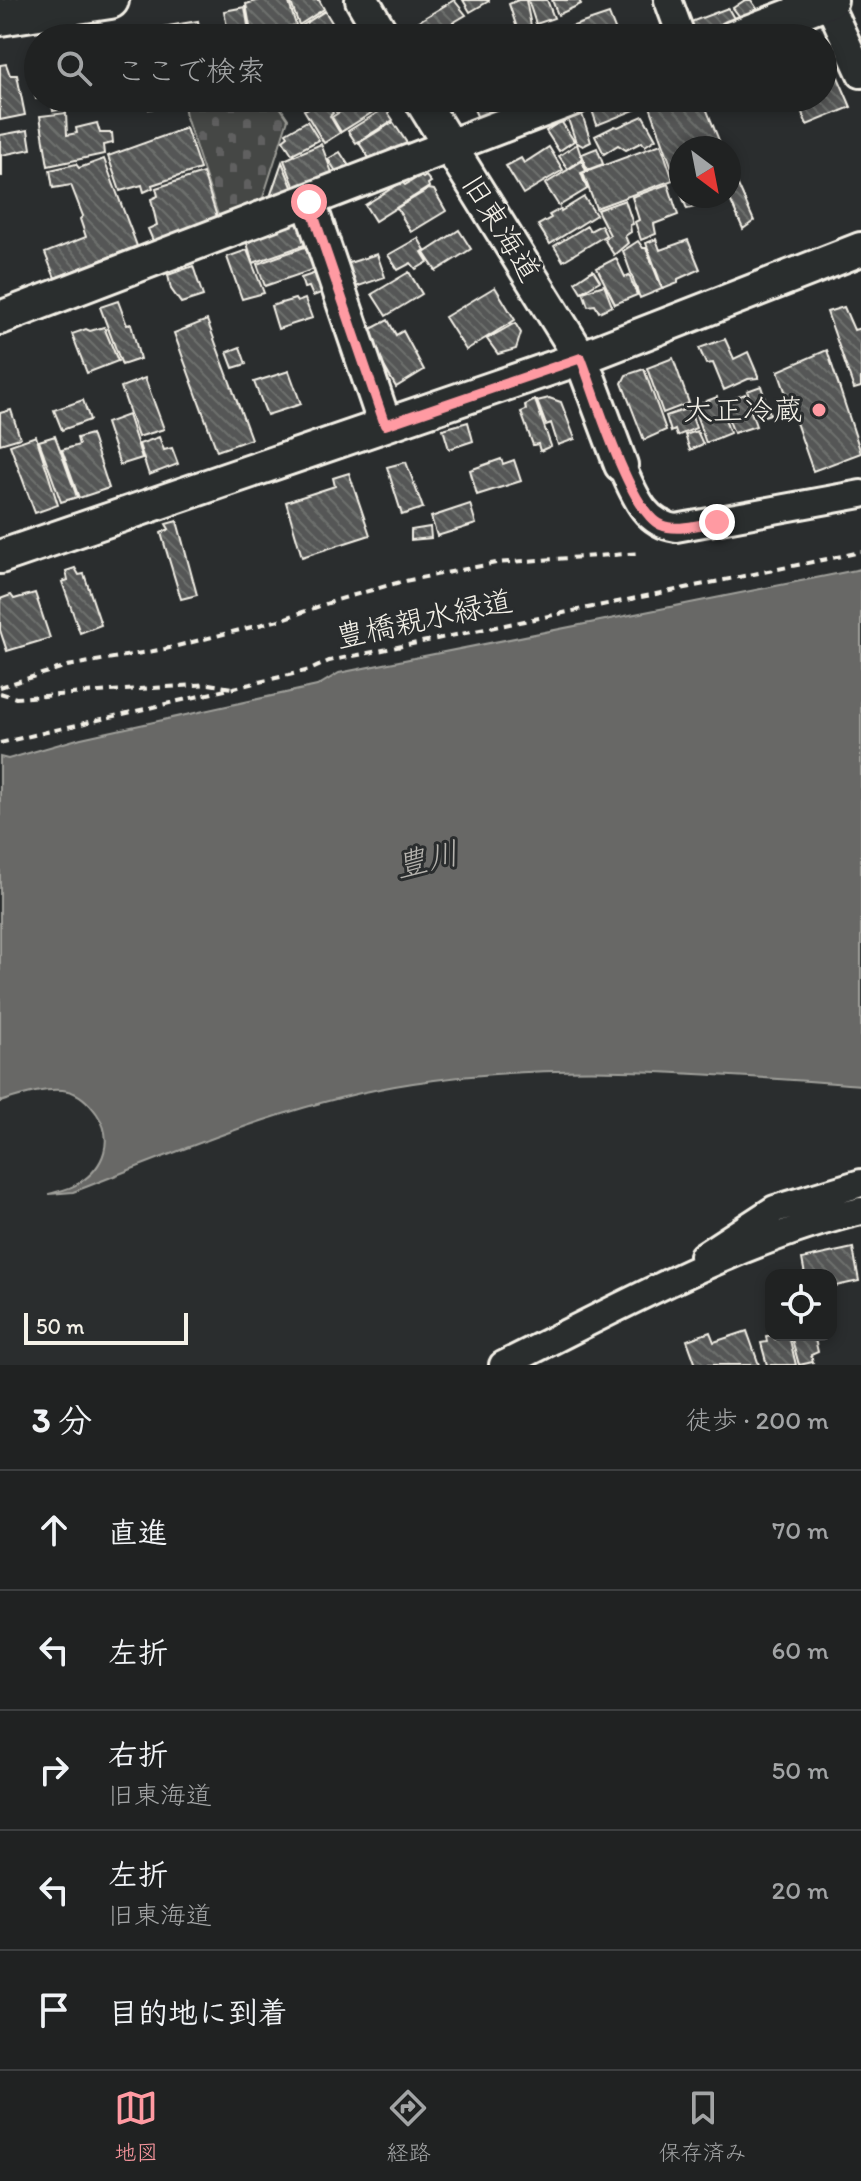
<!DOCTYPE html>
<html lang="ja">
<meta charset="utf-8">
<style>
:root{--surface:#202222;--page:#2d2f2f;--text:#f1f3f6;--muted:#a2a4a5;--line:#3d3f40;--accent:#ff9aa2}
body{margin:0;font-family:Itim,"Klee One",sans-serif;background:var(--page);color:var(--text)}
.controls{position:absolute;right:24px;bottom:24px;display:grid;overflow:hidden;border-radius:16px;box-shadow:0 4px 12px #0003}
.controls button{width:72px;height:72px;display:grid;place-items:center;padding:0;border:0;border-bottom:2px solid var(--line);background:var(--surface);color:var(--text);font:40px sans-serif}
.compass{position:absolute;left:669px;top:136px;width:72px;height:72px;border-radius:50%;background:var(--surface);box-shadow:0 4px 12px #0003;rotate:148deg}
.scale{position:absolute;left:24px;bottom:20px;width:164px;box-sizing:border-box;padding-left:8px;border:4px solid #f4f1e8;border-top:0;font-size:22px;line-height:28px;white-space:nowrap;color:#f4f1e8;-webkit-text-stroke:6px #2a2d2e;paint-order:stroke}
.stop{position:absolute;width:24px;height:24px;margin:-18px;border:6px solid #ff9aa2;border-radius:50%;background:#fff}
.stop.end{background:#ff9aa2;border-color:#fff;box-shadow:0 2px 8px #0008}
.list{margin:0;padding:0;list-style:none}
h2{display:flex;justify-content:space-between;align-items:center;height:104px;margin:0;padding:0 32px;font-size:34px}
h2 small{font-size:26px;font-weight:400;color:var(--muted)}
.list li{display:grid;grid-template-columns:52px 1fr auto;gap:24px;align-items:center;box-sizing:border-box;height:120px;padding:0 32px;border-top:2px solid var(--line)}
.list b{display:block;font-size:30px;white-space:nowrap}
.list p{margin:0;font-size:26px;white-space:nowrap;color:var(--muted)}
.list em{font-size:26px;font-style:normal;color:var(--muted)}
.icon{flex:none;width:44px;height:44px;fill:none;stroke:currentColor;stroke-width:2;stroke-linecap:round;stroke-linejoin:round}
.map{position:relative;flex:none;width:861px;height:1365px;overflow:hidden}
.search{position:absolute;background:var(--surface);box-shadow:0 4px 12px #0003;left:24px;right:24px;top:24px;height:88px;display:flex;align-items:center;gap:20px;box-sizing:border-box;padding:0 28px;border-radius:44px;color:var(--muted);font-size:30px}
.sheet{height:704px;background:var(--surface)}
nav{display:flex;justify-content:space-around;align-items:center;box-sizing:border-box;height:112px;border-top:2px solid var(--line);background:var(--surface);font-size:22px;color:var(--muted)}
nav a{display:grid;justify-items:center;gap:4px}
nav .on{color:var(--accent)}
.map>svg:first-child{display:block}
</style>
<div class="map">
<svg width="861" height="1365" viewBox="0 0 861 1365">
<defs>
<pattern id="cemetery-stones" width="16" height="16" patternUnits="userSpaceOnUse" patternTransform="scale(2)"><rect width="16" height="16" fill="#444645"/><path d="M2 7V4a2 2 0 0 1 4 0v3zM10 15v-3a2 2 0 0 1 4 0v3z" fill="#606160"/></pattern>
<pattern id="building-back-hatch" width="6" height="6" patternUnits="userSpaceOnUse" patternTransform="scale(2)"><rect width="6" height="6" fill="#555756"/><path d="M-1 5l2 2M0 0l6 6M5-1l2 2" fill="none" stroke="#6e706e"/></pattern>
</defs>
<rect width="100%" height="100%" fill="#2a2d2e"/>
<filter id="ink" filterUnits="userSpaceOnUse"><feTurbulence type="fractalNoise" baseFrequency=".0125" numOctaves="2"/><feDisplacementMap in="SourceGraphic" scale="16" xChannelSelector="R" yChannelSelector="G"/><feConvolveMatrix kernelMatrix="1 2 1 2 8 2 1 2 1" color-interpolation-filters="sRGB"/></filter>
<g filter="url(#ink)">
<path fill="url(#cemetery-stones)" stroke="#9c9c96" stroke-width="2" d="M183,98H274L288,119L260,207L220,221L186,117Z"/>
<path fill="#676866" stroke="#9f9f9a" stroke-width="2" d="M861,569V1085C712,1074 562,1060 413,1083C295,1101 184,1149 73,1192L49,1194C59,1191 71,1189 79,1183C105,1167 114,1139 97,1114C90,1104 81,1094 68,1091C49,1086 19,1096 0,1102V757L8,759L81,738L317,686L339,673Z"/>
<path fill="url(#building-back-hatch)" stroke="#f4f1e8" stroke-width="2" d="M260,0H288L296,25L272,31L273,38H252L246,4Z
M290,0H319L324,9L299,25Z
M454,0L466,15L427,38L416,23Z
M463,0H489V1L470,12Z
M518,0H526L531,26L518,31L509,4Z
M528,0H547L554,18L536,24Z
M552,0H579L581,4L558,15Z
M745,0H751L760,13L743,21L733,8Z
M245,7L250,38H229L224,11Z
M728,8L736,22L702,36L699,30L693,33L688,23Z
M325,11L334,26L315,38H303L297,29Z
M609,14L616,32L599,38H574L570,27Z
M198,21L201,38H164L162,27Z
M828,54L851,107L807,125L796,98H823V56Z
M38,60V98H44L36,99L29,61Z
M6,64L10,75H17L25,115L0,120V65Z
M57,98H73L74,107L53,111L52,103L58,102Z
M147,98H172L174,104L149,109Z
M330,98H358L336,112L328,100Z
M362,98H379L384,105L341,132L332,117Z
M497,98H534L483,118L477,116L473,107Z
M627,98H644L647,105L597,125L592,110Z
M647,98H702L722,148H681V193Z
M325,100L333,113L330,116L340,133L324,143L304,110Z
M385,108L393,120L356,143L348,131Z
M66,113L67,135L77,133L76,128L97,123L100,133H112L113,143L103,145L104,154L48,166L40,116Z
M582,114L591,142L583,146L576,142L568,119Z
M643,116L656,139L645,146L642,142L626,150L618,145L604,154L595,136L615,126L618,127Z
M307,121L319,140L292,154L283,140L288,136L286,133Z
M561,121L574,141L559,151L546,131Z
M393,122L407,143L395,151L392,148L371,161L359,143Z
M186,128L200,169L152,185L153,188L144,192L142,185L120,191L108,156Z
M28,130L31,149L2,155V176H0V135Z
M321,144L333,175L295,188L284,160Z
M577,144L582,159L568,169L559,156Z
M661,144L673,180L596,208L583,173Z
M549,147L563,170L523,194L506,166L521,158L524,163Z
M597,148L603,164L587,170L582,154Z
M340,152L349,166L337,173L328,159Z
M104,159L137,246L55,278L45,253L86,237L80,219L83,216L71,185L53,188L50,170L76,164L79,168Z
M582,161L586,171L581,173L587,189L559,206L545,184Z
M282,162L293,189L270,197Z
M729,165L754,221L743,229L729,197L687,209L682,196H729Z
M203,173L217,217L153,241L148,229L157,225L151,199L158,196L156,188Z
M420,176L423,178L426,176L431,182L428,184L429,187L375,221L365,205L402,182L405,185Z
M668,184L678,215L654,224L656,234L641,240L635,222L639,220L632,197Z
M429,189L434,190L446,211L411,232L397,208Z
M584,197L596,215L550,244L538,225L551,218L549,215L560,209L561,211Z
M625,200L633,224L630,225L631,232L625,236L628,243L614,255L604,239L610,235L597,210Z
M305,220L313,242L253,263L246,240Z
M601,225L606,235L563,261L554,246L587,226L590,231Z
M459,230L471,249L436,271L424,253Z
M418,238L425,250L422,252L428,262L416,269L411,263L398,270L388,255Z
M656,239L660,250L688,240L700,269L678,279V283L663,289L646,243Z
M638,241L643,248H646L662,289L640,298L623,251Z
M313,244L321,267L265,286L257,264Z
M247,250L264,293L242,299L227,257Z
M377,254L385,277L350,289L343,265Z
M616,258L625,277L629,275L637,295L615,304L597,268Z
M193,266L203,296L181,303L171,289L168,275Z
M325,270L332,289L313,296L309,287L304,288L301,278Z
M593,270L600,281L581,292L575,282Z
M409,272L422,294L386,316L372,294Z
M604,285L612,306L599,312L595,305L588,306L583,292Z
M495,287L515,320L466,350L445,317Z
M295,299L297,302L305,299L312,318L278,329L271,306Z
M118,301L127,325L131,324L140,359L122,365L100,307Z
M844,307L854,330L861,328V387L854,389L827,312Z
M207,320L251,439L217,451L174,333Z
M388,320L396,335L403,331L424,370L396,387L378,356L375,357L365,332Z
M515,323L521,333L516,349L498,354L487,339Z
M104,327L118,361L87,373L72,334L86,329L90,331Z
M725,339L734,359L748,352L759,378L748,379L724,390L713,363L706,364L699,348Z
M240,347L246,364L233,368L227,352Z
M827,350L861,453L813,471L778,371Z
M673,358L689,403L663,413L647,368Z
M644,369L666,430L644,440L622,383L626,375Z
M289,371L301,404L267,415L254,382Z
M145,378L164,429L138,437L121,387Z
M761,386L770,414L758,418L747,391Z
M745,394L756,426L734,433L722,403Z
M717,397L730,433L706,443L693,406Z
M549,398L561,402L575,439L558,445L551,423L546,425L537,401Z
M83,400L90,420L62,430L54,410Z
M535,400L551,446L540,451L538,444L533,445L521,412L526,410L525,405Z
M689,408L696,428L677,436L675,430L671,432L666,416Z
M11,410L20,438L0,444V413Z
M128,415L142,458L120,465L106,423Z
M468,422L473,441L449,449L443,429Z
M697,431L703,444L690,450L685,435Z
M91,434L109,488L79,498L62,450L79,445L77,438Z
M36,436L58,505L35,513L10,445Z
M55,436L77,497L61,502L39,441Z
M159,437L164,450L172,448L178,464L149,475L139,444Z
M501,459L503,464L514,460L521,481L477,495L470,470Z
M406,462L423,508L402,515L387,467Z
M349,473L370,535L302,557L286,502L335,486L333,478Z
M470,504L476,524L437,536L431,517Z
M177,521L197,595L181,599L161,533L169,529L166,524Z
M430,527L431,538L411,540V530Z
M75,568L79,575L84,574L101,625L80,633L62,582L68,580L66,571Z
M35,593L50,638L7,651L0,630V599L11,595L14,599Z
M853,1248L859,1281L831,1287V1275H805L802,1259Z
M747,1331L759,1365H696L687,1340L710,1332L714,1342Z
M774,1335L775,1339L789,1336L796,1365H767L761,1343L767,1342L766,1336Z
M814,1335L818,1352L811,1355L813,1362L799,1365L792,1339Z"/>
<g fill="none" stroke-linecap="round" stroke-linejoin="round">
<g stroke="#f4f1e8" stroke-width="32">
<path id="minor" d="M668,0L682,38
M827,0L861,74
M621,465C634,493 643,523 676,528L861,494
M703,1256L775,1209L861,1183
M503,1365C615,1310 740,1239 861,1211"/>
</g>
<g stroke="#f4f1e8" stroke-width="38">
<path id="tertiary" d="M362,0L384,38
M732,38L831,0
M420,98L581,358L621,465
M309,202L385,425
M0,318L575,98
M0,557L581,358L861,249"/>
</g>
<g stroke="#f4f1e8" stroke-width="42">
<path id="secondary" d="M0,17L110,0"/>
</g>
<path stroke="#f4f1e8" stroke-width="4" stroke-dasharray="8 6" stroke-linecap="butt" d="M0,687L67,666L165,649L283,619L337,600L400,582L496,563L641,553
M0,693L16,698L209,684L232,688
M0,743L310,670L329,661L861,552"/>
<use href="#minor" stroke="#2a2d2e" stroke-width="26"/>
<use href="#tertiary" stroke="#2a2d2e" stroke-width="32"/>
<use href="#secondary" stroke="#2a2d2e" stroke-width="36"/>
</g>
</g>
<g fill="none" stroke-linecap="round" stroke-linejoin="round" filter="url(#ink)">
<path stroke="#ff9aa2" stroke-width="10" d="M309,202L385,425L581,358C594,391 630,513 661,525C677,532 700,524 717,522"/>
</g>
<circle fill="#ff9aa2" stroke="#2a2d2e" stroke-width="3" cx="819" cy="410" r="8"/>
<g text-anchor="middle" stroke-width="6" stroke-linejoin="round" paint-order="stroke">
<g font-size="30" fill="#f4f1e8" stroke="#2a2d2e">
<text transform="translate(501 228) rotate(58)" y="10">旧東海道</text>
<text transform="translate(424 619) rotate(-12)" y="10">豊橋親水緑道</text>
</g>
<g font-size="30" fill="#f4f1e8" stroke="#2a2d2e" text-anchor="end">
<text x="803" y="420">大正冷蔵</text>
</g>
<g font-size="32" font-style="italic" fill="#b5b3ae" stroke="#2a2d2e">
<text transform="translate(427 859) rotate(-13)" y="11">豊川</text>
</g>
</g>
</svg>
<div class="controls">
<button><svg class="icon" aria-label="locate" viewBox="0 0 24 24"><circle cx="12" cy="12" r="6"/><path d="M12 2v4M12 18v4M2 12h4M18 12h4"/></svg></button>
</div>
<svg class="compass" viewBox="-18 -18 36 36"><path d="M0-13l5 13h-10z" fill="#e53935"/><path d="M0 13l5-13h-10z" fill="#a2a4a5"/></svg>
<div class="scale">50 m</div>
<div class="stop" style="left:309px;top:202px"></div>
<div class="stop end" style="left:717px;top:522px"></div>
<div class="search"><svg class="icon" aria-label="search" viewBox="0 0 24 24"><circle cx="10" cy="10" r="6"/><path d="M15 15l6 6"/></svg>ここで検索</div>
</div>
<section class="sheet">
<h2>3 分<small>徒歩 · 200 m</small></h2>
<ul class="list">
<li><svg class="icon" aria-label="ahead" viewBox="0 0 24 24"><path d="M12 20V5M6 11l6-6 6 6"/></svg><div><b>直進</b></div><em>70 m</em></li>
<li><svg class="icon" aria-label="left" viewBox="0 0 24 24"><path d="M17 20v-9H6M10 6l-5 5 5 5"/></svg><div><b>左折</b></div><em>60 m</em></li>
<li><svg class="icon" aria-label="right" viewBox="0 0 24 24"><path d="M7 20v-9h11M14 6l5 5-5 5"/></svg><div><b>右折</b><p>旧東海道</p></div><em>50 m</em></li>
<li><svg class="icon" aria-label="left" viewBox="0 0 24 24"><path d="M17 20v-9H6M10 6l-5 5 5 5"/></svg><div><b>左折</b><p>旧東海道</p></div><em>20 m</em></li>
<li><svg class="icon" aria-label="arrive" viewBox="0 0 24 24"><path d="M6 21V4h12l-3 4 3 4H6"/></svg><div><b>目的地に到着</b></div></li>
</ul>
</section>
<nav>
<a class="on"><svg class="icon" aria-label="map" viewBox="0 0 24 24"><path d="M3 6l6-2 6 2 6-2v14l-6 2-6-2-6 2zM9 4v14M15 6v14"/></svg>地図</a>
<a><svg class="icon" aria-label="directions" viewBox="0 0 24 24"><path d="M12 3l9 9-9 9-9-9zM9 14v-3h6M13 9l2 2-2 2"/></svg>経路</a>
<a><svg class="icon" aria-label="saved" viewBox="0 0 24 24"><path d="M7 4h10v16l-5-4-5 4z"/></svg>保存済み</a>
</nav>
